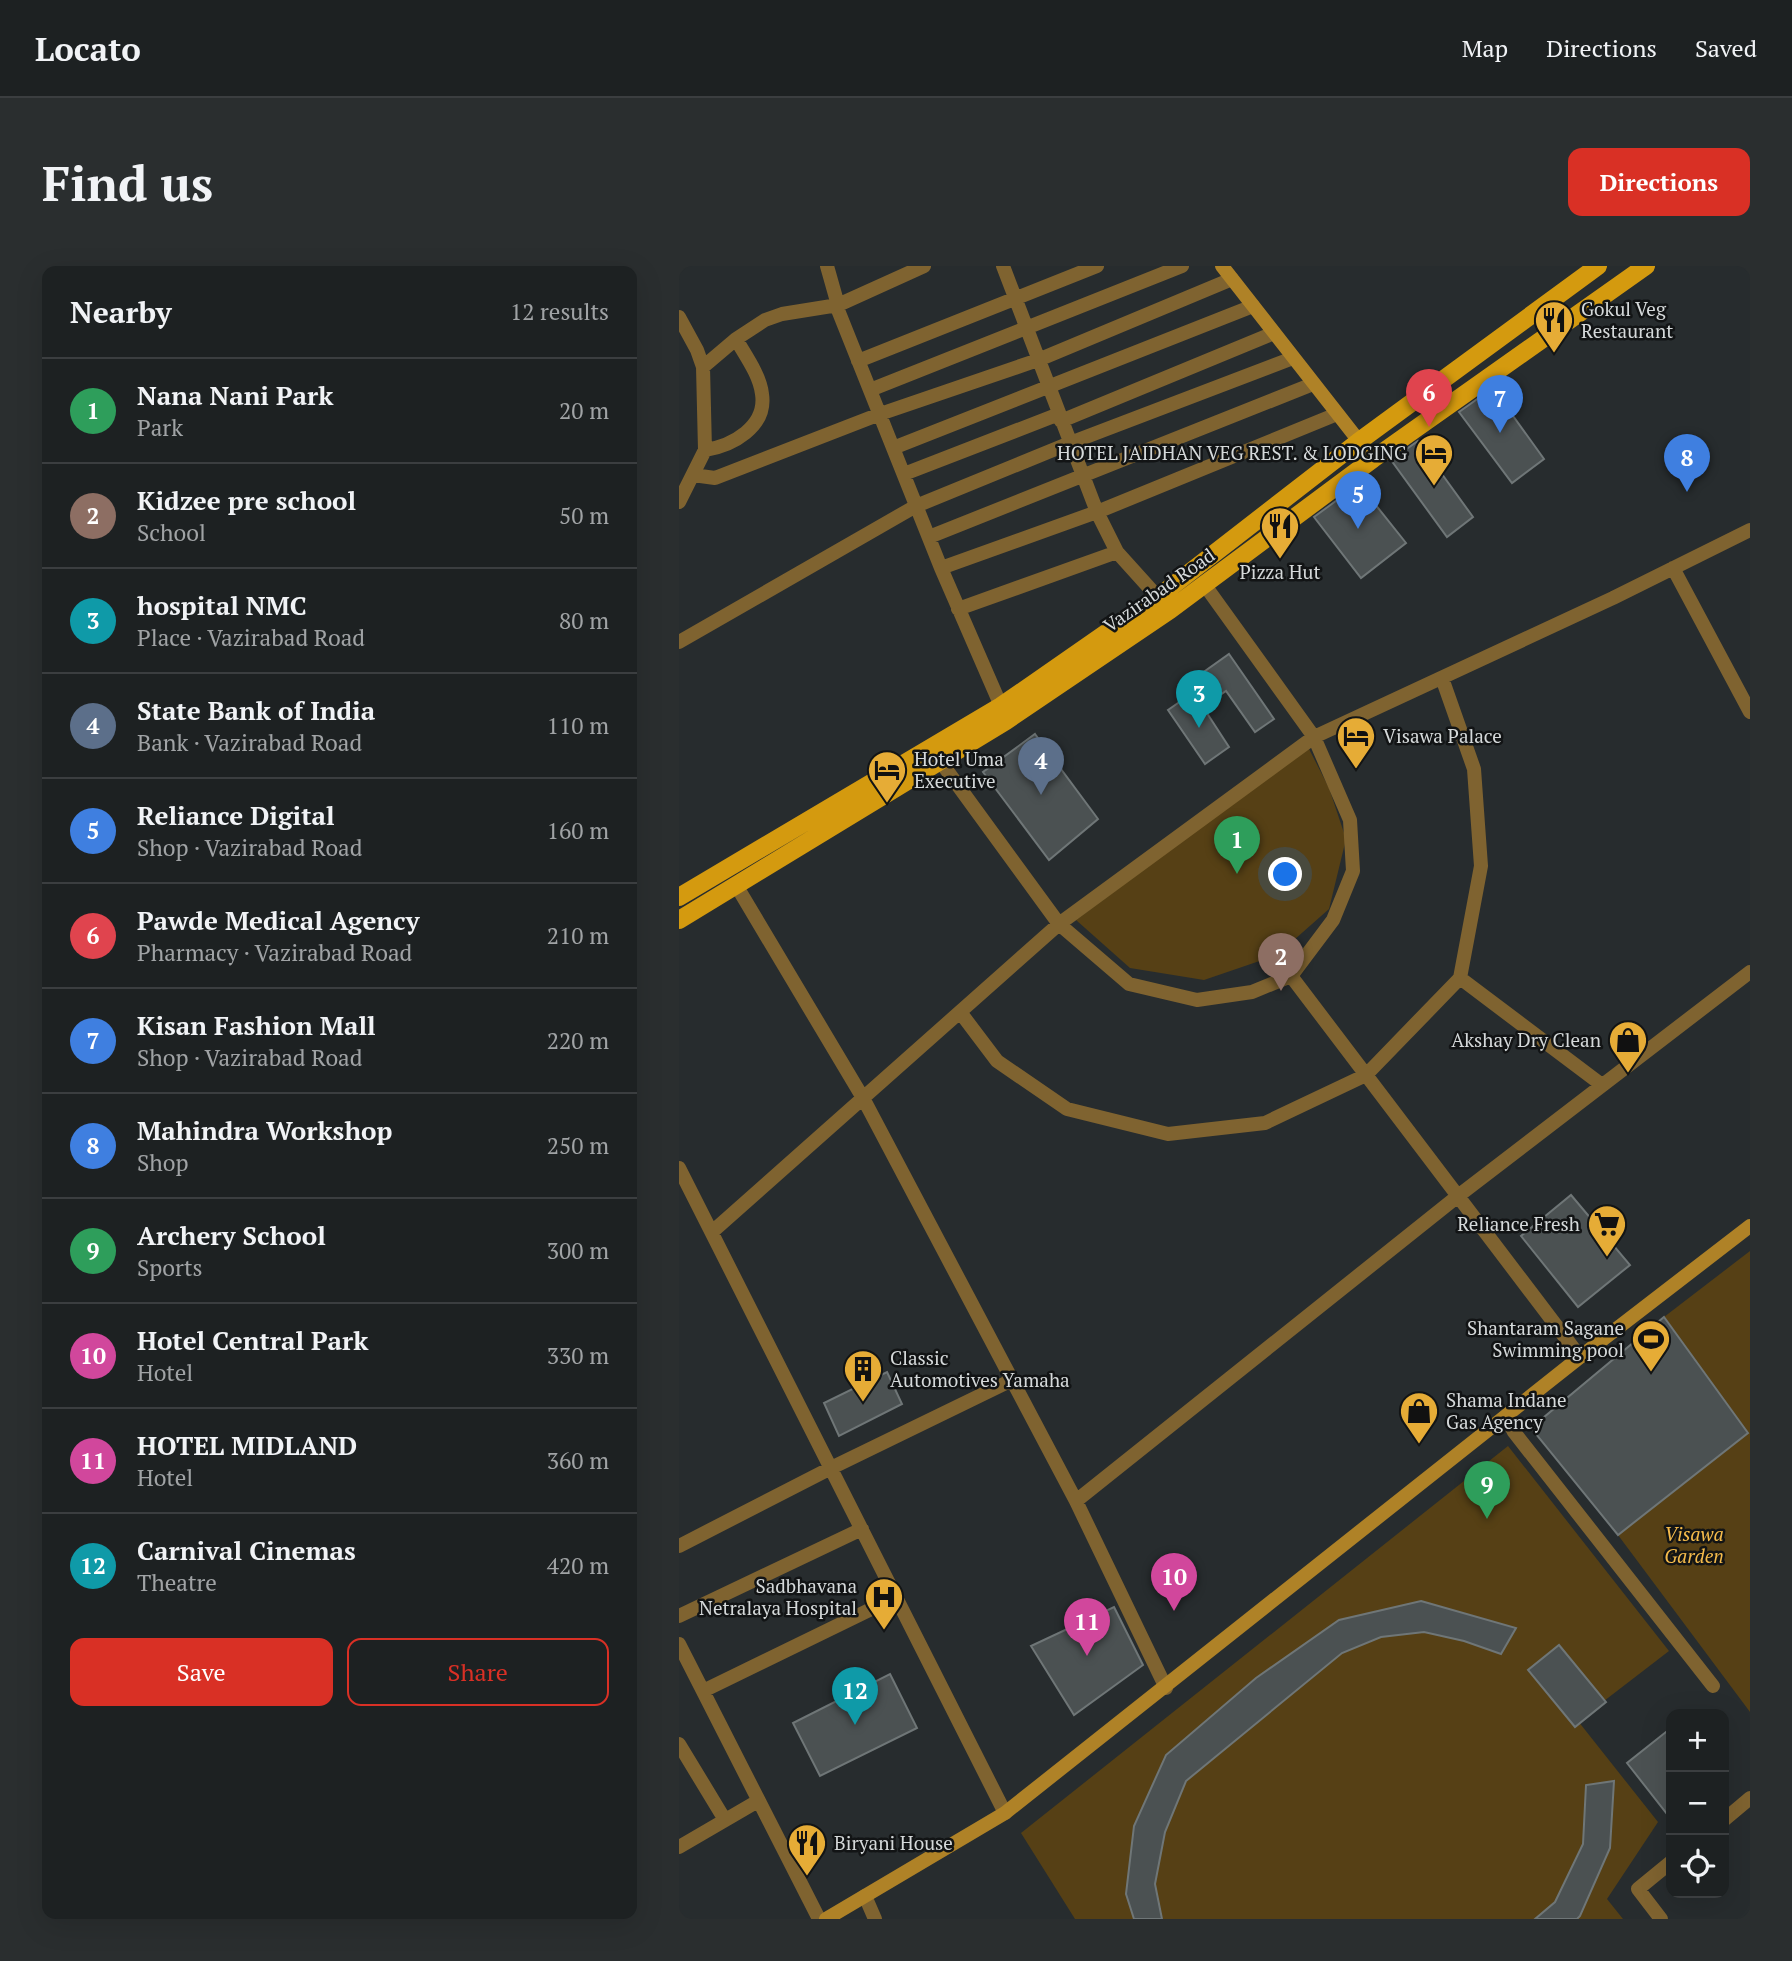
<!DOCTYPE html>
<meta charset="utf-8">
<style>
:root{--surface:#1d2122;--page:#2a2e2f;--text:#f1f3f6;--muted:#a0a3a5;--line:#3b3e40;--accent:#d93025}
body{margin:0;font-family:"PT Serif",serif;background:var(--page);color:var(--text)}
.controls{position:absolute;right:21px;bottom:21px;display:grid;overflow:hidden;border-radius:14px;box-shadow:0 7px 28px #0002}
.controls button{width:63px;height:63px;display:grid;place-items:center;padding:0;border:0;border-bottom:2px solid var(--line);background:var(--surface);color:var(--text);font:35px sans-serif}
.you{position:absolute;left:607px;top:609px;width:24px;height:24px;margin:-18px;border:5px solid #fff;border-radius:50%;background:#1a73e8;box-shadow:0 0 0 10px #1a73e833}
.badge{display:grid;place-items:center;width:46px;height:46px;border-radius:50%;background:var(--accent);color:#fff;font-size:23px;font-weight:700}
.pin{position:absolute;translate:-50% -58px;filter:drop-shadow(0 2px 4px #0008)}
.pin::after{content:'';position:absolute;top:37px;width:24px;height:21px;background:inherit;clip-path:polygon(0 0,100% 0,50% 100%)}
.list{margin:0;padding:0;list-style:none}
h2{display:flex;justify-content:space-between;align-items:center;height:91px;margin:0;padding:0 28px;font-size:30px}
h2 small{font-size:23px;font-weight:400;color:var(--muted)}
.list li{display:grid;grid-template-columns:46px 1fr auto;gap:21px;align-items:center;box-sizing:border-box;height:105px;padding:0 28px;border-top:2px solid var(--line)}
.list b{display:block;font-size:26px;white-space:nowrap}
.list p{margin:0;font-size:23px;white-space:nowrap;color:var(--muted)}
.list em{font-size:23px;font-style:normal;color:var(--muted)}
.actions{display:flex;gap:14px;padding:21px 28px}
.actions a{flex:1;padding:16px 0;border:2px solid var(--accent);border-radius:14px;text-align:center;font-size:24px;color:var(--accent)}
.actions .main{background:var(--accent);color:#fff}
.icon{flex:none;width:38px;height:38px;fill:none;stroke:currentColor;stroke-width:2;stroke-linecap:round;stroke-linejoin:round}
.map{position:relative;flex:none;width:1071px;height:1653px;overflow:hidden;border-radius:14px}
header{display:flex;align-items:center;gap:42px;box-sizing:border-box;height:98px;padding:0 35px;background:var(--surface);border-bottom:2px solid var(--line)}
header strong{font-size:33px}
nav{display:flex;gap:38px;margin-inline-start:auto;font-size:24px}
.intro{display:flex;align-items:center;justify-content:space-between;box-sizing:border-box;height:168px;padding:0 42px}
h1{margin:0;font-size:49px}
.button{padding:18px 32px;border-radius:14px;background:var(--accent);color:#fff;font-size:24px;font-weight:700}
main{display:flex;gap:42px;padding:0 42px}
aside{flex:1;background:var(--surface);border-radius:14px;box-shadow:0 7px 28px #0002}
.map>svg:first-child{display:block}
</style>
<header>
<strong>Locato</strong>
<nav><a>Map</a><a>Directions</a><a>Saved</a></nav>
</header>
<div class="intro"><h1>Find us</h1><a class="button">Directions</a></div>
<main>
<aside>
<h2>Nearby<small>12 results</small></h2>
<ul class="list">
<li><span class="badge" style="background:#2e9e5b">1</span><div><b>Nana Nani Park</b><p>Park</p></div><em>20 m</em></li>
<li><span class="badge" style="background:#8d6e63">2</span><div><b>Kidzee pre school</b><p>School</p></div><em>50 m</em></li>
<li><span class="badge" style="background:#0f9aa8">3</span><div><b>hospital NMC</b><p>Place · Vazirabad Road</p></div><em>80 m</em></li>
<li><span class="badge" style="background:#5c6f8a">4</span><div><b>State Bank of India</b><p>Bank · Vazirabad Road</p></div><em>110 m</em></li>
<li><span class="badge" style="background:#3f7fe0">5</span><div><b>Reliance Digital</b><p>Shop · Vazirabad Road</p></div><em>160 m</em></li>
<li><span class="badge" style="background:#e0444e">6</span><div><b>Pawde Medical Agency</b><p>Pharmacy · Vazirabad Road</p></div><em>210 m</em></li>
<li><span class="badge" style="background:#3f7fe0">7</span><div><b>Kisan Fashion Mall</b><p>Shop · Vazirabad Road</p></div><em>220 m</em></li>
<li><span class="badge" style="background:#3f7fe0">8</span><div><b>Mahindra Workshop</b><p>Shop</p></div><em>250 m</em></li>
<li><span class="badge" style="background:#2e9e5b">9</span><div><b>Archery School</b><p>Sports</p></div><em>300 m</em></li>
<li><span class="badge" style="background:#d1479c">10</span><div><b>Hotel Central Park</b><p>Hotel</p></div><em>330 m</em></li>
<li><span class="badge" style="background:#d1479c">11</span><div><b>HOTEL MIDLAND</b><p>Hotel</p></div><em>360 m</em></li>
<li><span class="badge" style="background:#0f9aa8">12</span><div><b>Carnival Cinemas</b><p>Theatre</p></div><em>420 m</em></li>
</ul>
<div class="actions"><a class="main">Save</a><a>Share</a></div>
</aside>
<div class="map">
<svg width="1071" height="1653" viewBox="0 0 1071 1653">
<rect width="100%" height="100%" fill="#272c2e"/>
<path fill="#564015" d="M629,481L650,522L667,573L650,643L598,689L525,714L451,702L397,654Z
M1071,985V1446L939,1269L1069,1167L985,1051Z
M829,1180L990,1385L899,1455L979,1556L928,1633L944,1653H396L342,1567Z"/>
<path fill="#4b5152" stroke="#6f7677" stroke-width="2" d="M814,122L865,193L833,217L780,146Z
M739,175L794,251L768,271L712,194Z
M680,218L727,277L682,312L635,251Z
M550,388L595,453L576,466L547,425L524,441L550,481L526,498L489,444L525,419L519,410Z
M356,468L419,553L370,594L304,506Z
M892,929L951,999L899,1041L842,970Z
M985,1051L1069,1167L939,1269L852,1162Z
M208,1106L223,1138L160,1170L145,1137Z
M742,1335L837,1362L822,1388L785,1375L745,1366L702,1371L663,1387L507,1515L486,1566L476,1618L483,1653H455L447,1628L455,1560L487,1489L577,1412L660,1354Z
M435,1341L464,1399L395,1449L352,1380Z
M880,1379L927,1436L896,1461L849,1404Z
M211,1408L238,1462L141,1510L114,1457Z
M992,1462V1553L948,1497Z
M935,1515L931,1582L901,1650L898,1653H856L876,1636L904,1578L907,1519Z"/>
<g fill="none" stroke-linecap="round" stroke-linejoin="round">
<path stroke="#7f6330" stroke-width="14" d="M148,0L159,39
M324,0L418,246L438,286L484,337
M157,39L262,302L322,440
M0,51L18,84L24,101
M179,95L418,0
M191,124L503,0
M382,155L595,67
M214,182L574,40
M26,184C53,180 88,161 83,128C81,109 66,89 57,73
M225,208L380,148
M14,209L36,212L201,148L359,94L553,13
M0,236L26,184L24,101L57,73L86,54L103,48L159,39L245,0
M250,271L634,118
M262,302L418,246L658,148
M994,302L1071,446
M279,343L438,286
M0,376L237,240L391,177L614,92
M256,488L380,658L450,718L518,734L573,726L612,710L654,654L674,605L671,554L635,471L525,318
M57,619L184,832L397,1235L487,1422
M612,710L901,1091
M781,712L923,819
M281,746L318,795L388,843L489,868L586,857L687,809L781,712L802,600L795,503L763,412
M0,902L326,1547
M33,966L380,658L635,471L934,332L1071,264
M827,1150L835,1166L1034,1420
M397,1235L779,930L1071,706
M0,1280L152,1202L333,1114
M0,1350L183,1263
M0,1378L140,1653
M24,1425L217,1331
M0,1478L46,1554
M1045,1554L1071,1532
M0,1581L79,1535
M186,1630L196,1653
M982,1653L959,1623L992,1596"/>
<path stroke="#af8227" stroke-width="14" d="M543,0L694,193
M147,1653L326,1547L901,1091L1071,960"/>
<path stroke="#d49a0f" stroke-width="18" d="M0,631L322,440L479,331L679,176L919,0
M0,654L327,455L491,344L694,193L967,0"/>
</g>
<defs>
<g id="restaurant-pin" transform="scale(2.0125)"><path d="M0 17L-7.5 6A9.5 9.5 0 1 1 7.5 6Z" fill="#e6ac36" stroke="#121415"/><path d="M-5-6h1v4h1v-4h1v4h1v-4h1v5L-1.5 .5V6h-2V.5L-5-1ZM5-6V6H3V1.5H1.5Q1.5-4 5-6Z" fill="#111"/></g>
<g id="hotel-pin" transform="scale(2.0125)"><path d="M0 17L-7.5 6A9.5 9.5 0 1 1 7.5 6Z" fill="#e6ac36" stroke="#121415"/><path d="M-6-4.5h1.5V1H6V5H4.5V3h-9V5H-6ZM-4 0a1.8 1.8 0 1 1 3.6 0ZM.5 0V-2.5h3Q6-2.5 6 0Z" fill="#111"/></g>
<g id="shop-pin" transform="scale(2.0125)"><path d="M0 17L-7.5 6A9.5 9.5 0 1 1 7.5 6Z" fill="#e6ac36" stroke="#121415"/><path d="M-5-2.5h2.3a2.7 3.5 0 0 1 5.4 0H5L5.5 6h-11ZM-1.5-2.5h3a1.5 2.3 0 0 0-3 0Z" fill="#111"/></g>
<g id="supermarket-pin" transform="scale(2.0125)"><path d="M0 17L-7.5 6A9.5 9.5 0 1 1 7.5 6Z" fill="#e6ac36" stroke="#121415"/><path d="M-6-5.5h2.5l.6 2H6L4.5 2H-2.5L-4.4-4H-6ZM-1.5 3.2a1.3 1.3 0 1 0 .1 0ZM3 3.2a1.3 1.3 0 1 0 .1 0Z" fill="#111"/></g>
<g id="stadium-pin" transform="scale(2.0125)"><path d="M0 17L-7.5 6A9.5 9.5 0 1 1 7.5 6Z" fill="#e6ac36" stroke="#121415"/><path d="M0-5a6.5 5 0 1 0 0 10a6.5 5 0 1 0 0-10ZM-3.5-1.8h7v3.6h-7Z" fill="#111"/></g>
<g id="building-pin" transform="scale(2.0125)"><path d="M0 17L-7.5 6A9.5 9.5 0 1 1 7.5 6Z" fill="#e6ac36" stroke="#121415"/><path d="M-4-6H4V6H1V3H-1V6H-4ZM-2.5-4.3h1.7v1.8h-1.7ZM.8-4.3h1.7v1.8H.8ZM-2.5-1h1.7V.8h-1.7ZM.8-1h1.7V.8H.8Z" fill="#111"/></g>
<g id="hospital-pin" transform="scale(2.0125)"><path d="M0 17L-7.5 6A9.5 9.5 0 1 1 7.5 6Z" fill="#e6ac36" stroke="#121415"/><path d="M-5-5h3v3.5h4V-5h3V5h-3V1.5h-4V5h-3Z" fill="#111"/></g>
</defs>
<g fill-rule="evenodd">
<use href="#restaurant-pin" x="875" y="54"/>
<use href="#hotel-pin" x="755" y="187"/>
<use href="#restaurant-pin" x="601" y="260"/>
<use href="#hotel-pin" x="677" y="470"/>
<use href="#hotel-pin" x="208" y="504"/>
<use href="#shop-pin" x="949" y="774"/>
<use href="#supermarket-pin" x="928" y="958"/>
<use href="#stadium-pin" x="972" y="1073"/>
<use href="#building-pin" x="184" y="1103"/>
<use href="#shop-pin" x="740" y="1145"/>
<use href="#hospital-pin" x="205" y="1331"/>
<use href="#restaurant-pin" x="128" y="1577"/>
</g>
<g text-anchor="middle" stroke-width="5" stroke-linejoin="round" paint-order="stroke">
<g font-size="19" fill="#d5d9da" stroke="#121415" text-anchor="start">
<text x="902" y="50">Gokul Veg<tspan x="902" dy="22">Restaurant</tspan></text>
<text x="728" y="194" text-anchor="end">HOTEL JAIDHAN VEG REST. &amp; LODGING</text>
<text x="601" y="313" text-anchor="middle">Pizza Hut</text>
<text x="704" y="477">Visawa Palace</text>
<text x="235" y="500">Hotel Uma<tspan x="235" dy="22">Executive</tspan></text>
<text x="922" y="781" text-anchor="end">Akshay Dry Clean</text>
<text x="901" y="965" text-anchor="end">Reliance Fresh</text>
<text x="945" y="1069" text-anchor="end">Shantaram Sagane<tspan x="945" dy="22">Swimming pool</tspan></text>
<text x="211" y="1099">Classic<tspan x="211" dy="22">Automotives Yamaha</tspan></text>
<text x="767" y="1141">Shama Indane<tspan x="767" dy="22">Gas Agency</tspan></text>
<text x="178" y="1327" text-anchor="end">Sadbhavana<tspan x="178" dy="22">Netralaya Hospital</tspan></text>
<text x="155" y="1584">Biryani House</text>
</g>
<g font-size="19" fill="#d5d9da" stroke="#121415">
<text transform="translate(480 324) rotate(-35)" y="7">Vazirabad Road</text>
</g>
<g font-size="19" font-style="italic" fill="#f5bb4b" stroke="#121415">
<text x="1015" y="1275">Visawa<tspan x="1015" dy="22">Garden</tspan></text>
</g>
</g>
</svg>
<div class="controls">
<button>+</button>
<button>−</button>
<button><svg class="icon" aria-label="locate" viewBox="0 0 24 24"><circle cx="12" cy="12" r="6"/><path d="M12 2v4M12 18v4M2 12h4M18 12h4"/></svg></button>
</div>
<div class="you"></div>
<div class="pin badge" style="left:558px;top:608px;background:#2e9e5b">1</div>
<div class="pin badge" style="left:602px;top:725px;background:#8d6e63">2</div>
<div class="pin badge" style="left:520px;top:462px;background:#0f9aa8">3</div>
<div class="pin badge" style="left:362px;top:529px;background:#5c6f8a">4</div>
<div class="pin badge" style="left:679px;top:263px;background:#3f7fe0">5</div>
<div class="pin badge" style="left:750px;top:161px;background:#e0444e">6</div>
<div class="pin badge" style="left:821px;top:167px;background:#3f7fe0">7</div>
<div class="pin badge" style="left:1008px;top:226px;background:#3f7fe0">8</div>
<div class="pin badge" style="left:808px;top:1253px;background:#2e9e5b">9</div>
<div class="pin badge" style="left:495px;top:1345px;background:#d1479c">10</div>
<div class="pin badge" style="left:408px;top:1390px;background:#d1479c">11</div>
<div class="pin badge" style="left:176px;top:1459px;background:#0f9aa8">12</div>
</div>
</main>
